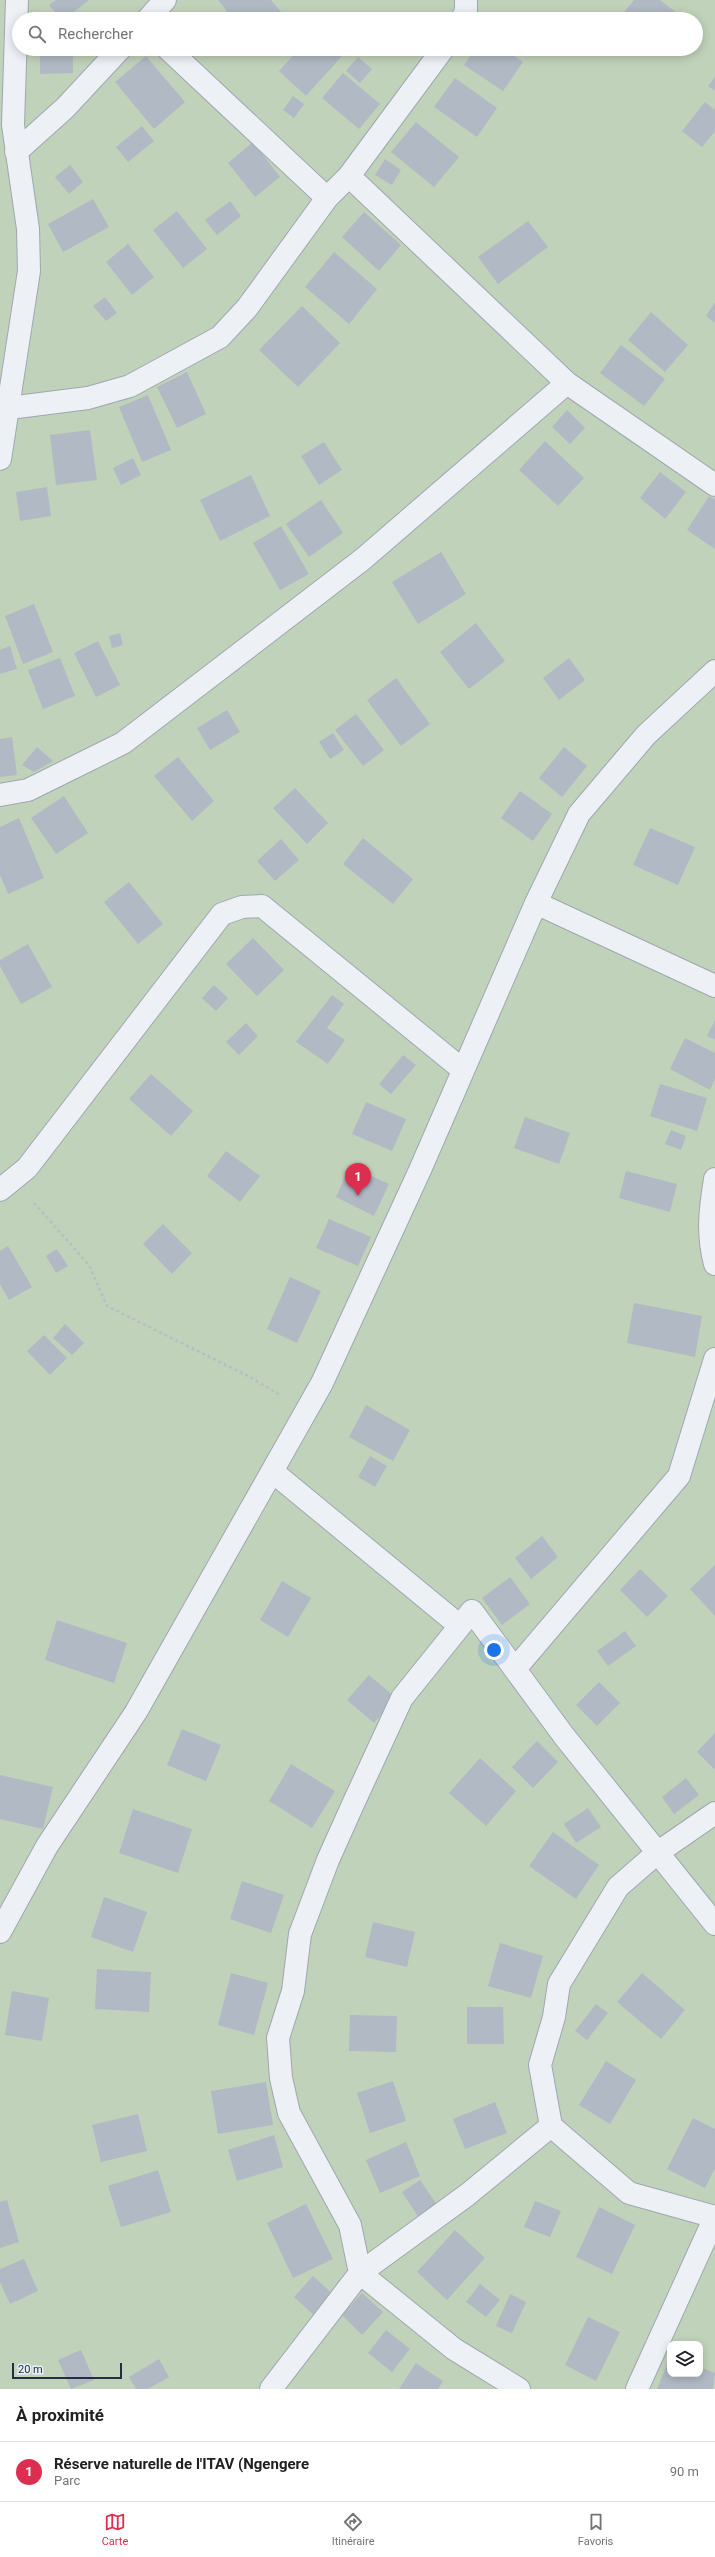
<!DOCTYPE html>
<html lang="fr">
<meta charset="utf-8">
<style>
:root{--surface:#fff;--page:#f2f2f2;--text:#202124;--muted:#757577;--line:#e0e0e0;--accent:#dc2f50}
body{margin:0;font-family:Roboto,sans-serif;background:var(--page);color:var(--text)}
.controls{position:absolute;right:12px;bottom:12px;display:grid;overflow:hidden;border-radius:8px;box-shadow:0 2px 10px #0003}
.controls button{width:36px;height:36px;display:grid;place-items:center;padding:0;border:0;border-bottom:1px solid var(--line);background:var(--surface);color:var(--text);font:20px sans-serif}
.scale{position:absolute;left:12px;bottom:10px;width:110px;box-sizing:border-box;padding-left:4px;border:2px solid #232e3e;border-top:0;font-size:11px;line-height:14px;white-space:nowrap;color:#232e3e;-webkit-text-stroke:3px #e9eef5;paint-order:stroke}
.you{position:absolute;left:494px;top:1650px;width:14px;height:14px;margin:-10px;border:3px solid #fff;border-radius:50%;background:#1a73e8;box-shadow:0 0 0 6px #1a73e833}
.badge{display:grid;place-items:center;width:26px;height:26px;border-radius:50%;background:var(--accent);color:#fff;font-size:13px;font-weight:700}
.pin{position:absolute;translate:-50% -33px;filter:drop-shadow(0 1px 2px #0008)}
.pin::after{content:'';position:absolute;top:21px;width:14px;height:12px;background:inherit;clip-path:polygon(0 0,100% 0,50% 100%)}
.list{margin:0;padding:0;list-style:none}
h2{display:flex;justify-content:space-between;align-items:center;height:52px;margin:0;padding:0 16px;font-size:17px}
h2 small{font-size:13px;font-weight:400;color:var(--muted)}
.list li{display:grid;grid-template-columns:26px 1fr auto;gap:12px;align-items:center;box-sizing:border-box;height:60px;padding:0 16px;border-top:1px solid var(--line)}
.list b{display:block;font-size:15px;white-space:nowrap}
.list p{margin:0;font-size:13px;white-space:nowrap;color:var(--muted)}
.list em{font-size:13px;font-style:normal;color:var(--muted)}
.icon{flex:none;width:22px;height:22px;fill:none;stroke:currentColor;stroke-width:2;stroke-linecap:round;stroke-linejoin:round}
.map{position:relative;flex:none;width:715px;height:2389px;overflow:hidden}
.search{position:absolute;background:var(--surface);box-shadow:0 2px 10px #0003;left:12px;right:12px;top:12px;height:44px;display:flex;align-items:center;gap:10px;box-sizing:border-box;padding:0 14px;border-radius:22px;color:var(--muted);font-size:15px}
.sheet{height:112px;background:var(--surface)}
nav{display:flex;justify-content:space-around;align-items:center;box-sizing:border-box;height:56px;border-top:1px solid var(--line);background:var(--surface);font-size:11px;color:var(--muted)}
nav a{display:grid;justify-items:center;gap:2px}
nav .on{color:var(--accent)}
.map>svg:first-child{display:block}
</style>
<div class="map">
<svg width="715" height="2389" viewBox="0 0 715 2389">
<rect width="100%" height="100%" fill="#dae0e7"/>
<path fill="#c1d2ba" fill-rule="evenodd" d="M0,0H715V2389H0ZM19,19H696V49H19ZM670,2344H700V2374H670Z"/>
<path fill="#b1b9c4" d="M56,0H89L65,19H61L49,5Z
M218,0H271L282,13L274,19H233Z
M634,0H660L685,19H636L625,11Z
M40,49H73V73L40,74Z
M299,49H334L342,56L306,96L279,71Z
M475,49H505L523,62L503,91L464,65Z
M146,56L185,102L154,129L115,82Z
M358,57L372,69L360,83L346,71Z
M343,73L380,104L359,129L322,98Z
M715,77V91L708,86Z
M455,78L497,108L477,137L434,107Z
M293,96L304,104L294,118L283,110Z
M705,102L715,110V131L702,147L682,131Z
M416,122L459,157L434,187L391,152Z
M142,126L154,141L128,162L116,147Z
M253,142L280,177L255,197L228,163Z
M385,159L401,170L392,185L375,175Z
M70,165L83,182L69,194L55,177Z
M93,199L109,227L63,252L48,224Z
M230,201L241,216L217,235L205,220Z
M177,211L207,249L183,268L153,230Z
M364,212L401,245L379,271L342,237Z
M528,221L548,247L498,284L478,257Z
M128,244L154,277L132,295L106,262Z
M334,252L377,289L349,324L305,287Z
M105,297L117,313L106,321L93,306Z
M715,302V323L706,316Z
M302,306L340,343L298,387L259,350Z
M651,312L688,345L665,372L628,340Z
M621,345L665,379L644,406L600,373Z
M187,372L206,414L177,428L157,387Z
M148,395L171,450L142,462L119,407Z
M567,410L585,428L570,444L552,427Z
M90,430L97,480L56,485L50,435Z
M545,441L584,478L558,506L519,470Z
M324,442L342,470L319,485L301,456Z
M133,458L141,475L121,485L113,468Z
M660,472L686,492L665,519L640,498Z
M251,475L270,516L220,541L200,500Z
M47,487L51,516L20,521L16,492Z
M709,496L715,500V549L687,530Z
M321,500L343,533L309,557L286,524Z
M281,526L309,574L280,590L253,543Z
M441,552L466,594L418,624L392,582Z
M34,604L53,652L23,664L5,616Z
M476,623L505,661L469,689L440,652Z
M120,633L123,645L112,648L109,636Z
M98,641L120,685L96,697L74,653Z
M10,646L17,669L0,674V650Z
M60,658L75,696L43,709L28,670Z
M569,658L585,680L559,700L543,678Z
M396,678L430,724L401,746L367,700Z
M227,710L240,732L210,750L197,728Z
M356,714L384,750L363,766L335,730Z
M333,733L344,750L330,759L319,742Z
M12,737L17,775L0,777V739Z
M37,747L53,761L34,772L22,765Z
M564,747L587,766L562,797L539,778Z
M178,757L214,801L192,821L154,776Z
M295,788L328,823L307,844L273,808Z
M520,791L552,814L533,841L501,818Z
M64,796L88,833L56,854L31,818Z
M19,818L44,878L8,894L0,875V827Z
M650,828L695,847L678,885L633,865Z
M363,838L413,879L393,904L343,864Z
M281,839L299,860L275,881L257,861Z
M129,882L163,924L138,944L104,902Z
M253,938L284,970L257,996L226,964Z
M28,944L52,987L21,1004L0,966V960Z
M214,985L228,998L216,1011L202,998Z
M332,995L344,1004L327,1028L345,1040L328,1064L296,1042Z
M715,1020V1040L707,1036Z
M246,1023L258,1036L239,1055L226,1042Z
M685,1038L715,1053V1079L710,1090L670,1069Z
M403,1055L416,1065L391,1094L379,1084Z
M151,1074L193,1111L171,1136L129,1099Z
M660,1084L707,1098L697,1131L650,1116Z
M366,1102L406,1119L392,1151L352,1134Z
M525,1117L570,1133L559,1164L514,1148Z
M671,1130L686,1136L681,1150L665,1144Z
M226,1151L260,1176L240,1202L207,1176Z
M350,1166L389,1184L374,1216L336,1197Z
M626,1171L677,1184L670,1212L619,1198Z
M329,1219L371,1237L358,1266L316,1248Z
M163,1224L192,1253L172,1274L143,1244Z
M8,1246L32,1287L9,1300L0,1284V1251Z
M57,1249L68,1266L56,1273L46,1256Z
M290,1277L321,1291L297,1343L267,1329Z
M634,1303L702,1316L695,1357L627,1343Z
M65,1324L84,1343L72,1355L53,1338Z
M44,1335L67,1358L50,1375L27,1351Z
M366,1405L410,1430L393,1461L349,1437Z
M370,1456L387,1466L375,1487L358,1477Z
M542,1536L558,1557L531,1579L515,1558Z
M715,1565V1616L690,1589Z
M640,1569L668,1596L647,1617L620,1590Z
M510,1577L530,1604L502,1625L482,1598Z
M282,1581L311,1598L288,1637L260,1620Z
M57,1620L127,1643L114,1683L45,1660Z
M625,1631L636,1646L608,1666L597,1651Z
M369,1675L395,1697L374,1723L347,1700Z
M599,1682L620,1703L597,1726L576,1705Z
M182,1729L221,1745L206,1781L167,1765Z
M715,1733V1770L697,1752Z
M537,1741L558,1762L533,1788L512,1767Z
M480,1758L516,1791L486,1826L449,1793Z
M291,1764L335,1791L312,1828L269,1801Z
M0,1775L53,1787L43,1829L0,1819Z
M686,1778L699,1795L674,1814L662,1797Z
M588,1808L601,1827L576,1843L564,1824Z
M133,1809L192,1829L178,1873L119,1853Z
M553,1832L599,1865L576,1899L529,1866Z
M242,1881L284,1895L271,1933L230,1919Z
M104,1897L147,1912L133,1952L91,1937Z
M373,1922L415,1932L407,1967L365,1957Z
M500,1943L543,1956L531,1998L488,1986Z
M97,1969L151,1972L149,2012L95,2009Z
M231,1973L268,1983L254,2035L218,2025Z
M642,1973L685,2010L661,2039L617,2002Z
M12,1991L49,1998L42,2041L5,2035Z
M596,2004L608,2013L587,2040L575,2031Z
M467,2007H503L504,2044H467Z
M350,2015L397,2016L396,2052L349,2051Z
M606,2061L636,2080L610,2124L579,2105Z
M393,2081L406,2121L370,2133L357,2093Z
M266,2082L273,2125L218,2134L211,2091Z
M495,2102L507,2133L465,2149L453,2119Z
M138,2114L147,2151L101,2162L92,2125Z
M693,2118L715,2129V2168L705,2188L667,2169Z
M274,2135L283,2167L237,2181L228,2150Z
M406,2142L420,2176L380,2193L366,2160Z
M158,2170L171,2212L121,2227L108,2186Z
M420,2180L438,2206L419,2218L402,2192Z
M7,2200L19,2242L0,2248V2202Z
M535,2201L561,2211L550,2237L524,2227Z
M306,2204L333,2259L293,2278L267,2223Z
M599,2207L635,2225L612,2274L576,2257Z
M455,2230L485,2258L447,2300L417,2272Z
M24,2259L38,2291L10,2304L0,2282V2269Z
M313,2276L335,2296L316,2317L294,2297Z
M480,2284L500,2300L486,2317L466,2302Z
M362,2293L383,2312L362,2335L342,2315Z
M510,2294L526,2302L512,2333L496,2326Z
M588,2317L620,2332L596,2381L565,2365Z
M386,2330L410,2349L392,2372L368,2353Z
M81,2350L94,2380L71,2389L58,2360Z
M670,2357V2374H700V2367L715,2373L713,2389H657Z
M159,2359L169,2377L148,2389H136L129,2377Z
M416,2363L443,2381L438,2389H399Z"/>
<g fill="none" stroke-linecap="round" stroke-linejoin="round">
<g stroke="#9fa7b1" stroke-width="24">
<path id="street" d="M148,19L165,0
M462,19L466,11V0
M168,49L327,198
M443,49L349,176L567,383L715,485
M16,152L65,108L120,49
M9,408L88,398L130,386L220,337L247,308L327,198L349,176
M0,459L29,271L28,229L13,125L17,0
M0,795L28,790L123,743L363,559L567,383
M536,903L715,986
M715,1179C710,1210 707,1234 715,1264
M0,1190L27,1168L222,914L242,907L262,906L463,1070
M273,1472L460,1626
M515,1669L679,1476L715,1359
M715,1813L657,1853L618,1887L559,1984L554,2017L540,2065L551,2126L629,2193L715,2217
M0,1932L47,1846L136,1712L322,1383L420,1170L536,903L579,814L646,735L715,671
M271,2389L360,2273L467,2195L551,2126
M519,2389L454,2349L360,2273L350,2225L289,2113L281,2078L278,2038L293,1991L300,1934L328,1860L354,1802L402,1698L472,1611L564,1736L715,1924
M637,2389L715,2217"/>
</g>
<path stroke="#b8bec5" stroke-width="2.5" stroke-dasharray="3 3" stroke-linecap="butt" d="M34,1203L89,1265L107,1306L250,1377L280,1395"/>
<use href="#street" stroke="#edf0f5" stroke-width="22"/>
</g>
</svg>
<div class="controls">
<button><svg class="icon" aria-label="layers" viewBox="0 0 24 24"><path d="M12 4l9 5-9 5-9-5zM3 14l9 5 9-5"/></svg></button>
</div>
<div class="scale">20 m</div>
<div class="you"></div>
<div class="pin badge" style="left:358px;top:1196px">1</div>
<div class="search"><svg class="icon" aria-label="search" viewBox="0 0 24 24"><circle cx="10" cy="10" r="6"/><path d="M15 15l6 6"/></svg>Rechercher</div>
</div>
<section class="sheet">
<h2>À proximité<small></small></h2>
<ul class="list">
<li><span class="badge">1</span><div><b>Réserve naturelle de l'ITAV (Ngengere</b><p>Parc</p></div><em>90 m</em></li>
</ul>
</section>
<nav>
<a class="on"><svg class="icon" aria-label="map" viewBox="0 0 24 24"><path d="M3 6l6-2 6 2 6-2v14l-6 2-6-2-6 2zM9 4v14M15 6v14"/></svg>Carte</a>
<a><svg class="icon" aria-label="directions" viewBox="0 0 24 24"><path d="M12 3l9 9-9 9-9-9zM9 14v-3h6M13 9l2 2-2 2"/></svg>Itinéraire</a>
<a><svg class="icon" aria-label="saved" viewBox="0 0 24 24"><path d="M7 4h10v16l-5-4-5 4z"/></svg>Favoris</a>
</nav>
